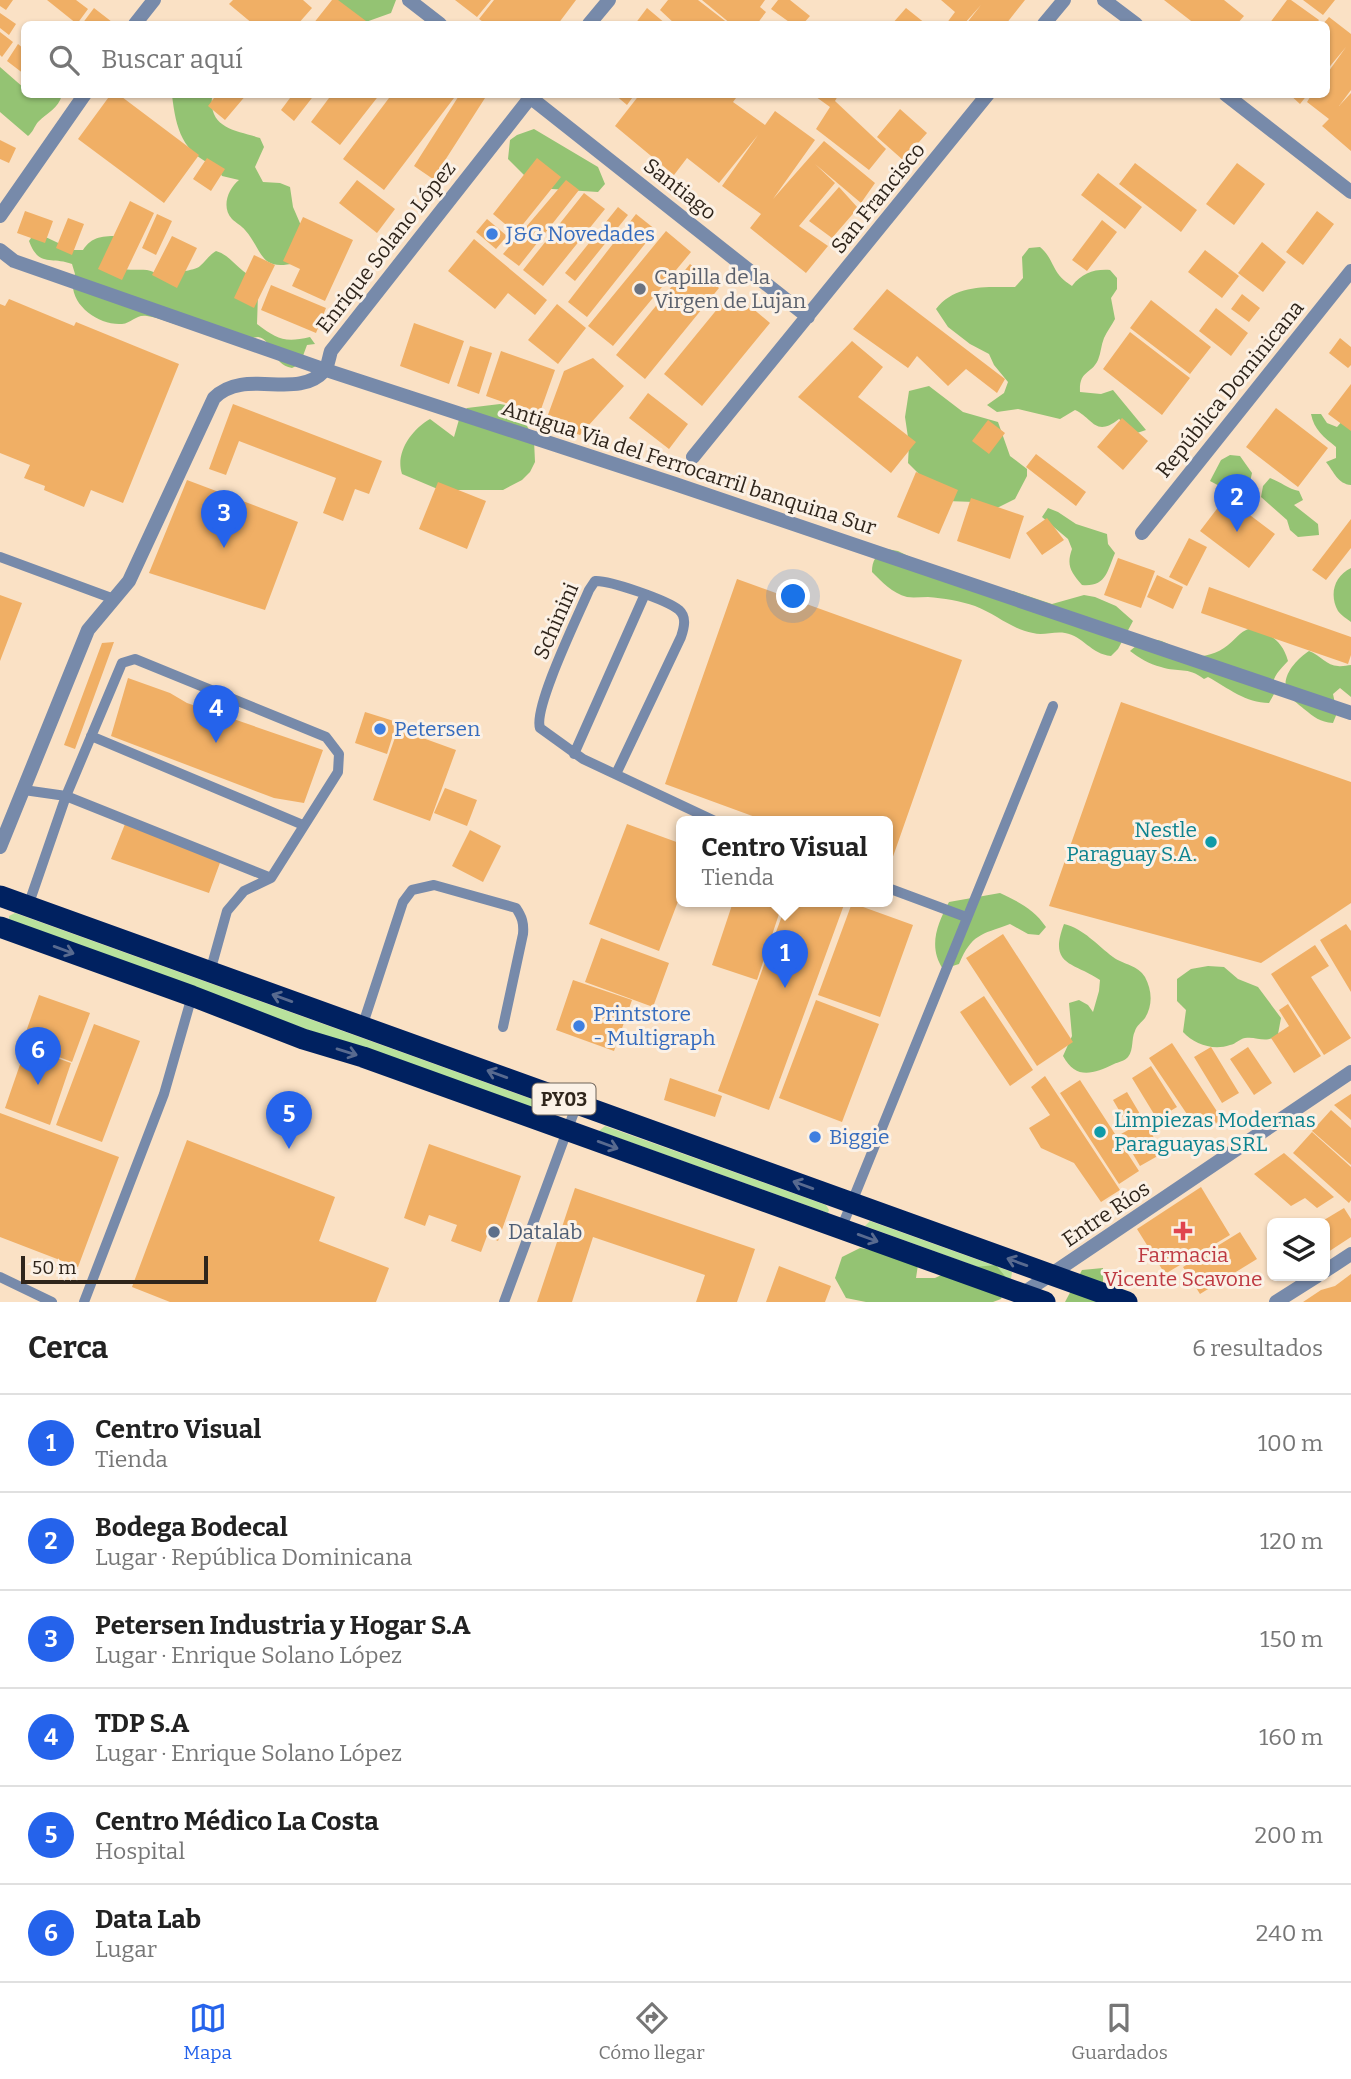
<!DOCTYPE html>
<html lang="es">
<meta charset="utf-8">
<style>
:root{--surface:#fff;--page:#f2f2f2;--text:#222;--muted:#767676;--line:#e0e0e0;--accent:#2563eb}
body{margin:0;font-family:Bitter,serif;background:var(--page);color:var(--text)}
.controls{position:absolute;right:21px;bottom:21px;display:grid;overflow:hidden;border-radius:10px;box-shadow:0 2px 5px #0004}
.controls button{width:63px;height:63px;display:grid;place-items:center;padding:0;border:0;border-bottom:2px solid var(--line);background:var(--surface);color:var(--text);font:35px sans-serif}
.scale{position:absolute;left:21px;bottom:18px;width:187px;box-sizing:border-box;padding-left:7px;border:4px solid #2f251b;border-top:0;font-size:19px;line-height:24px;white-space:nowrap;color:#2f251b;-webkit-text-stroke:5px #fbf1e6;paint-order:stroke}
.you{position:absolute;left:794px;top:597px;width:24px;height:24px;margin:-18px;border:5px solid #fff;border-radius:50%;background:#1a73e8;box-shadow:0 0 0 10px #1a73e833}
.badge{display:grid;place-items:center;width:46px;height:46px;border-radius:50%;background:var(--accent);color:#fff;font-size:23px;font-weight:700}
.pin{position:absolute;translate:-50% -58px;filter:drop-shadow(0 2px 4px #0008)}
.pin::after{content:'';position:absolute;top:37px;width:24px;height:21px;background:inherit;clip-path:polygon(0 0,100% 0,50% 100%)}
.popup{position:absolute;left:676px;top:816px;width:217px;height:91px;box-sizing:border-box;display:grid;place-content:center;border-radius:10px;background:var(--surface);filter:drop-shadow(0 2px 5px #0005);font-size:23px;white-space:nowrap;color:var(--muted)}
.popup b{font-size:26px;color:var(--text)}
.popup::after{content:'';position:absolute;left:50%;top:100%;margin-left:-14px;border:14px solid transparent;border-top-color:var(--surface)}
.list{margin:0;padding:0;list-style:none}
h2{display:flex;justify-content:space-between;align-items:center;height:91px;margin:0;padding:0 28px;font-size:30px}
h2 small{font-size:23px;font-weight:400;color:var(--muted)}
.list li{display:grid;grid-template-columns:46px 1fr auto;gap:21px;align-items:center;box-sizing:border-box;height:98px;padding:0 28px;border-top:2px solid var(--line)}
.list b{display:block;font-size:26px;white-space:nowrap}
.list p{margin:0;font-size:23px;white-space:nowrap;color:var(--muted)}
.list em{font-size:23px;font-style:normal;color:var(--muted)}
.icon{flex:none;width:38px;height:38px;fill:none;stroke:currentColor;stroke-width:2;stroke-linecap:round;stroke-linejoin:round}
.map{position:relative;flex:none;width:1351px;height:1302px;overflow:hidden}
.search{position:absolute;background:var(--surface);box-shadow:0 2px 5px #0004;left:21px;right:21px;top:21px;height:77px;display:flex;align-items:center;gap:18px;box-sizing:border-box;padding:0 24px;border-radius:10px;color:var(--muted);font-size:26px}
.sheet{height:679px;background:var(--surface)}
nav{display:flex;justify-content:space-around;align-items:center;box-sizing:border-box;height:98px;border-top:2px solid var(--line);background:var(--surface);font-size:19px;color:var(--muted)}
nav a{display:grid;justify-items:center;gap:4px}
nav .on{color:var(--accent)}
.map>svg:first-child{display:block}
</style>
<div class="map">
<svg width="1351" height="1302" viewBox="0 0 1351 1302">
<rect width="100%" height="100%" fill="#fae1c5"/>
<path fill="#b8e29d" d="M15,913L554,1107L555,1115L550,1117L9,922V916Z
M605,1126L826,1205L829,1210L828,1213L599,1131Z
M870,1221L1012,1272L1011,1279L865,1226Z"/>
<path fill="#94c373" d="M335,0H396L391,13L363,23Z
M0,67L24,88V94L62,95C58,109 48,112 38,122C34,127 33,132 28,136L0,112Z
M172,95H215L212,97C209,129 236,130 260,138L264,147L255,167L263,182L280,183L290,187L293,207L306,237L295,263C259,272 263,250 245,230C242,226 236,223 232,219C221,207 228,189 239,180L222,176L217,167C182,153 176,129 172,95Z
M534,129L598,167L605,184L598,192L537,188L508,159L510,140L517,135Z
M35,232L73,250H83C92,236 103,236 120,236V268C130,271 137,269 147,270C153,271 158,275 163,274C171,273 195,271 200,266C206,261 208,256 216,251C230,255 237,269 251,276L258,294L257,324C277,339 284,343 310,337L315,344L307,345L300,364L292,368C271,364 274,340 258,337C255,337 251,339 247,338C228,337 207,332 189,328C175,325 161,318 147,316C136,314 132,323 122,324C97,326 64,301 75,274L72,264C51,256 39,268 29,241Z
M1040,247C1056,261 1050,272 1072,286C1082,273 1094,269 1110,270L1117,278V289L1111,298L1115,319C1112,325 1107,331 1104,338C1101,345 1101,353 1098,360C1091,375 1079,370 1080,392L1101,394L1113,390L1146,430L1137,433L1119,419C1095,438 1093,418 1075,410L1060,419L1018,409L997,412L987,405L1004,393L1008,382L994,365L989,354L970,344L948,327L936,309C955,284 986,287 1015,287L1023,278L1022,257L1029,248Z
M929,386L963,412L998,422L1010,456L1027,469V476L1015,499L993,510L975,502L946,501L908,463L909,444L905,417L909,391Z
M500,404L511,406L520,412L534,440L535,462L530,472L522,480L503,490H440L402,474C395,453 411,430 430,419L454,437L460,416L467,408Z
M1351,411V485C1338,484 1334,472 1326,462L1336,458V447C1324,437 1314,430 1311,414H1321L1327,423L1337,427Z
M1230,455L1240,456L1252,473L1245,504L1229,491L1210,481L1221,460Z
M1270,478C1281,482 1288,489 1299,491L1303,500L1294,505L1318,524L1319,535L1298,537L1290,530L1287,520L1261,497L1263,486Z
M1048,508L1058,512L1076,524L1107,534L1108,544L1115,553C1107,572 1106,587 1082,585C1071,572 1066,566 1072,549L1068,539L1042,517Z
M887,549L898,551L993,598L1013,591L1052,604L1084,595L1095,597L1116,606L1133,621L1118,649L1111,656C1091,654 1083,636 1065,633C1054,631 1043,636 1033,633C1011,629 996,614 975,606C961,601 943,598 928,597C921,597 913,598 907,597C892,593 882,582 872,572C872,560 876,555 887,549Z
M1351,568V622C1347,619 1341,615 1338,611C1329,595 1334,576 1351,568Z
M1251,628C1270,634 1282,640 1288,661C1278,672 1270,678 1274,694L1269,703C1246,703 1228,688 1208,677L1204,679C1187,666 1179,673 1161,667C1149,664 1139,658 1130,651C1152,631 1167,641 1186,657C1200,657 1212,656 1224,648C1235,641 1238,632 1251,628Z
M1309,651C1320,655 1327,666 1338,666C1342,667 1347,665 1351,665V697L1340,688L1333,694L1337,713L1333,723C1320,722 1314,717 1304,709C1298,704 1291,699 1288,693C1279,677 1297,659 1309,651Z
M1000,893C1019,902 1034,909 1046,927L1039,935L1028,934L1010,924C980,935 972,934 959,964L943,969C928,947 937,924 949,902Z
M1064,924C1084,929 1097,945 1113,957C1124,965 1138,965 1145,977C1152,990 1153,1005 1145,1018C1142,1022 1136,1026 1135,1031C1131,1039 1134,1049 1128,1057C1125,1061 1118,1062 1114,1064C1093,1074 1076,1080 1063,1056L1072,1036L1069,1003L1079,1000L1088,1005L1093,1012L1099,991L1100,980C1073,962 1048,966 1064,924Z
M1208,966L1224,967L1238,979L1258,987L1281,1018L1278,1034C1266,1045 1258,1036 1245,1038C1239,1039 1236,1044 1230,1045C1213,1051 1194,1044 1183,1032L1186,1010L1177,1001V979L1191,969Z
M860,1248L919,1258L916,1278H935L954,1269L996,1265L1008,1280L1001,1299L993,1302H866L846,1298L835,1278L842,1257Z
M1103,1268V1288L1111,1302H1065L1082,1270Z"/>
<path fill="#f0af65" d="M0,0H13L6,10L0,6Z
M47,0H76L88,9L77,24Z
M233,0H303L312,8L298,24H253L229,4Z
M332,0H338L370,24H313Z
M455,0H491L477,17Z
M494,0H576L558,24H486L479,19Z
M668,0H698L729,24H675L660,10Z
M702,0H765L760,7L766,12L757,24H731Z
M778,0H790L810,16L803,24H792L771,9Z
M941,0H1025L1006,24H966L981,5L964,24H946L955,12Z
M1164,0H1224L1244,16L1237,24H1195Z
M1287,0H1291L1319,20L1316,24H1269Z
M1303,0H1335L1323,15Z
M94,8L112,22L110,24H82Z
M647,8L666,24H635Z
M906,8L926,24H892Z
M0,13L16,24L9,35L0,28Z
M1329,17L1351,34V90L1339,106L1351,93V151L1322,126L1329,119L1307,102L1312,94H1326V75L1346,47L1326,71V24H1323Z
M0,32L13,42L2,57L0,55Z
M18,44L24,49V74L7,61Z
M111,94H118L199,155L164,203L78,139Z
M217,94H247L225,120L208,106Z
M293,94H315L294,121L281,110Z
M332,94H380L340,145L311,122Z
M392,94H457L384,190L343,159Z
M460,94H480L485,98L433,179L414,166Z
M614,94H635L627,105Z
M640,94H739L733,102L765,125L775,111L815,140L773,199L824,141L875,183L861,203L815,164L835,183L799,226L828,246L806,273L750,228L761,214L722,186L758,135L719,183L687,158L674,175L615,126Z
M812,94H839L835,101L886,149L869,170L816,129L830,107Z
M1289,94H1308L1300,104Z
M900,109L927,133L903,160L877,137Z
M0,140L16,148L9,163L0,159Z
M207,158L225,169L211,191L193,179Z
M537,158L561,177L516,233L493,214Z
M1135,163L1197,210L1181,232L1119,184Z
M1237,163L1265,184L1234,225L1206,204Z
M1098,173L1142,207L1125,229L1081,195Z
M357,180L395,209L377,233L339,203Z
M566,180L579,190L519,266L503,254Z
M839,187L858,208L832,238L809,221Z
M584,193L605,209L543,286L523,270Z
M130,201L154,213L122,280L98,269Z
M618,207L628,215L575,281L565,273Z
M25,211L53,221L45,243L17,233Z
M1317,211L1334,224L1303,265L1286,252Z
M157,214L172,221L156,255L142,248Z
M636,214L656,230L587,317L568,302Z
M303,217L353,240L325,301L292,286L300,269L283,261Z
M68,218L84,224L72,255L56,248Z
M487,219L507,236L496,249L476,232Z
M1102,220L1117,232L1087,271L1072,260Z
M666,231L691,252L613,346L588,326Z
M172,236L197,248L177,288L152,275Z
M474,239L547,300L535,315L508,293L495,309L448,271Z
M1262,242L1286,262L1263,292L1238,273Z
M1205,250L1239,276L1222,298L1188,272Z
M254,255L275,265L254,308L234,298Z
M690,264L719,288L645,379L616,355Z
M271,285L326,308L316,333L261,310Z
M887,289L1005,379L997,393L966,369L948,386L917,356L908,368L853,329Z
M732,291L770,323L702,406L664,374Z
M1242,294L1260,308L1249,322L1231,309Z
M9,299L74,326L76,322L179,364L123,503L91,490L84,507L44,490L45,486L24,478L30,465L0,453V304L5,306Z
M1151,300L1211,347L1190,374L1130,328Z
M557,304L586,328L558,364L528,340Z
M1216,308L1248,333L1231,356L1199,331Z
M414,323L464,341L449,384L400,366Z
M1130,332L1190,378L1162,415L1103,369Z
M1340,338L1351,347V365L1348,368L1329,353Z
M852,341L883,367L858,397L916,442L891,473L798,397Z
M470,346L492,353L479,394L457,386Z
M501,351L555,370L539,415L486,396Z
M593,358L624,386L580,435L545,423L564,371Z
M1351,384V431L1328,414Z
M648,393L688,424L669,449L629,418Z
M233,404L382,461L369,494L355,489L343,521L323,513L336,478L239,441L226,475L209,469Z
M1276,408L1328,448L1298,487L1246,447Z
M1122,418L1148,441L1123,470L1097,447Z
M988,420L1005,433L989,454L972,441Z
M1036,454L1086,492L1076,506L1026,467Z
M916,472L958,490L939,534L897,517Z
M187,480L298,522L265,610L149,573Z
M438,482L486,501L467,549L419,529Z
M1226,497L1275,534L1249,568L1200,531Z
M971,498L1024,516L1010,559L957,541Z
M1047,518L1064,540L1042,555L1026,533Z
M1351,519V548L1326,580L1312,570Z
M1189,538L1207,547L1187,586L1169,577Z
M1118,558L1155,571L1141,608L1104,595Z
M1157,575L1183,587L1173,609L1147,597Z
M737,579L962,660L889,868L888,822H769L665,784Z
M1209,587L1351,637V655L1348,664L1201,613Z
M0,595L22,603L0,661Z
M114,642L75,749L64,745L102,643Z
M128,678L170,693L187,703L323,750L304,803L274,798L111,736Z
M1121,702L1351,782V903L1261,963L1049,906Z
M365,712L397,722L387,754L355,743Z
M398,729L456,750L430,821L373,800Z
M445,788L477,800L467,826L434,813Z
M125,824L221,860L209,893L111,859Z
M627,824L682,844V891L659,951L589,924Z
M470,830L501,846L483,882L452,866Z
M733,902H783L757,980L712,965Z
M787,902H845L769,1110L718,1091Z
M852,903L913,925L880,1017L818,995Z
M1346,924L1351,931V992L1320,940Z
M1003,934L1073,1042L1037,1066L966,958Z
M601,938L669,963L653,1007L585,982Z
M1315,945L1329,966L1311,977L1351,1038L1324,1055L1271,974Z
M573,980L632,1000L614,1051L556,1030Z
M39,995L90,1013L72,1062L22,1043Z
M984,996L1033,1070L1010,1086L960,1012Z
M816,1000L879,1024L842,1122L779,1098Z
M1288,1004L1321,1056L1294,1073L1271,1038L1289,1026L1279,1010Z
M94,1024L140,1041L102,1142L56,1125Z
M1172,1043L1222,1119L1209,1128L1202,1117L1193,1123L1149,1058Z
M26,1047L71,1063L50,1125L5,1108Z
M1211,1047L1239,1093L1222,1103L1194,1057Z
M1248,1047L1272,1083L1254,1095L1230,1059Z
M1151,1066L1177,1107L1157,1119L1132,1078Z
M1045,1076L1120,1190L1101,1202L1074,1163L1041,1148L1029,1128L1050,1115L1031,1087Z
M670,1078L722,1096L715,1117L664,1100Z
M1080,1080L1139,1171L1119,1184L1060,1093Z
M1127,1092L1163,1153L1140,1166L1121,1134L1130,1129L1113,1100Z
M1351,1094V1120L1334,1105Z
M1331,1110L1351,1128V1165L1312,1131Z
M0,1113L119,1157L78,1267L0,1237Z
M1312,1132L1351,1167V1200L1349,1203L1293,1153Z
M187,1140L335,1197L319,1241L389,1268L376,1302H170L132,1287Z
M429,1144L521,1176L498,1241L487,1236L481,1252L451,1241L457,1225L429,1215L425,1226L404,1218Z
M1284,1153L1334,1197L1317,1208L1305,1198L1291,1206L1254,1174Z
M1201,1187L1230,1235L1165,1274L1137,1229Z
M575,1188L755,1249L737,1302H696L705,1275L593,1237L572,1302H537Z
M1344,1208L1351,1219V1237L1325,1254V1223H1319Z
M1240,1232L1257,1259L1200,1294L1183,1267Z
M779,1266L831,1286L825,1302H766Z
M1351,1274V1302H1303L1321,1290L1335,1286Z"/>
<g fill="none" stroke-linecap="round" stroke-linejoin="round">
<path stroke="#778aaa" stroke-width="10" d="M0,557L114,599
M91,736L303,825
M574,754L645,594
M616,774L681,637C684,628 687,617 679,610C667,600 609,580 595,581L589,590C579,614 533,708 540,728L583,759L717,822
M24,790L66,796L271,878
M888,888L966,917
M28,906L66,796L122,663L135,659L326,737L339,754L338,772L271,878L244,891L227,911L210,972
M362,1027L403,902L412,890L434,885L516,908C522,917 524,923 523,934L503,1027
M841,1229L1053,706
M0,1277L52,1302
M84,1302L164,1094L192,996
M504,1302L577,1104"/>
<path stroke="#778aaa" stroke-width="14" d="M409,0L440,24
M1104,0L1136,24
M135,24L154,0
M589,24L609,0
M1044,24L1064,0
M526,94L808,317
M1225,94L1351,192
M0,216L85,94
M0,250L14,261L326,370L675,484L1351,713
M693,457L988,94
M1142,533L1351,271
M0,847L88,630L129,581L214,398C245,367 297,401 324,371C328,367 329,357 331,351L533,94
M1325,1271L1351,1254
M1022,1294L1351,1072
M1276,1302L1317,1276"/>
<path stroke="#002160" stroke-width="21" d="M0,896L1127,1302
M0,927L192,996L303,1039L363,1057L1045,1302"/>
</g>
<defs><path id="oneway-shaft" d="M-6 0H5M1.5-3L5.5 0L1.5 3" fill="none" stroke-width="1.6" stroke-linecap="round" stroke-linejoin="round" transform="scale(1.75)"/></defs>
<g stroke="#586a8f">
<use href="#oneway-shaft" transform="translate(64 950) rotate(20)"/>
<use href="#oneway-shaft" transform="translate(282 998) rotate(-160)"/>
<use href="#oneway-shaft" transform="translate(347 1052) rotate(17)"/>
<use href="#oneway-shaft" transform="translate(497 1074) rotate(-160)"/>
<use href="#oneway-shaft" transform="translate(608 1145) rotate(20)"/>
<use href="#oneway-shaft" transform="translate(803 1185) rotate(-160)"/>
<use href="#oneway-shaft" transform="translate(868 1238) rotate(20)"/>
<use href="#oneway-shaft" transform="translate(1017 1262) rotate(-160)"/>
</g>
<g fill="#3f7fe0" stroke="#fbf1e6" stroke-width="2.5">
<circle cx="492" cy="234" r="7"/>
<circle cx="380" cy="729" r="7"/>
<circle cx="579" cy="1026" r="7"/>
<circle cx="815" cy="1137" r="7"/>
</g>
<circle fill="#6b7280" stroke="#fbf1e6" stroke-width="2.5" cx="640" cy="289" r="7"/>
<g fill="#0f9aa8" stroke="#fbf1e6" stroke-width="2.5">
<circle cx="1211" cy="842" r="7"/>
<circle cx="1100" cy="1132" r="7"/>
</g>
<path fill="#e0444e" stroke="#fbf1e6" stroke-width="2.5" d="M1179.5 1220.5h7v7h7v7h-7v7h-7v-7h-7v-7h7z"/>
<circle fill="#5c6f8a" stroke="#fbf1e6" stroke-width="2.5" cx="494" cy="1232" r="7"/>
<g text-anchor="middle" stroke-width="6" stroke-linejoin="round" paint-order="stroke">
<rect fill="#fbf1e6" stroke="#6c6258" stroke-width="2" x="532.5" y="1083.5" width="63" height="31" rx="5"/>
<g font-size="19" font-weight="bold" fill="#2f251b">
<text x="564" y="1106">PY03</text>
</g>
<g font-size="21" fill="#2f251b" stroke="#fbf1e6">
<text transform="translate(680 189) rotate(38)" y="7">Santiago</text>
<text transform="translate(878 198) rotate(-51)" y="7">San Francisco</text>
<text transform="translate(386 247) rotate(-52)" y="7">Enrique Solano López</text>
<text transform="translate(1230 389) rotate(-51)" y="7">República Dominicana</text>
<text transform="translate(689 468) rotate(18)" y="7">Antigua Via del Ferrocarril banquina Sur</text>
<text transform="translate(556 621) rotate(-66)" y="7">Schinini</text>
<text transform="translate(1106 1214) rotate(-34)" y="7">Entre Ríos</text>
</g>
<g font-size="21" fill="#366cbe" stroke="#fbf1e6" text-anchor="start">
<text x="506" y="241">J&amp;G Novedades</text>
<text x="394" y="736">Petersen</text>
<text x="593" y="1021">Printstore<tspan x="593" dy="24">- Multigraph</tspan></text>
<text x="829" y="1144">Biggie</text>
</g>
<g font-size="21" fill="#5b616d" stroke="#fbf1e6" text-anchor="start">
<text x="654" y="284">Capilla de la<tspan x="654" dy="24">Virgen de Lujan</tspan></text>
</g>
<g font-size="21" fill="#0d838f" stroke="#fbf1e6" text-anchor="end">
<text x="1197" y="837">Nestle<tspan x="1197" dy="24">Paraguay S.A.</tspan></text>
<text x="1114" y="1127" text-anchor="start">Limpiezas Modernas<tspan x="1114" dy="24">Paraguayas SRL</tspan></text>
</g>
<g font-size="21" fill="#4e5e75" stroke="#fbf1e6" text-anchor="start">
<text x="508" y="1239">Datalab</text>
</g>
<g font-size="21" fill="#be3a42" stroke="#fbf1e6">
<text x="1183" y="1262">Farmacia<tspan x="1183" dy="24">Vicente Scavone</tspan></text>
</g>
</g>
</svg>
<div class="controls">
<button><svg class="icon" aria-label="layers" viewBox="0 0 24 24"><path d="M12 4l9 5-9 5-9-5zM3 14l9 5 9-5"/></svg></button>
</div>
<div class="scale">50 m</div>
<div class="you"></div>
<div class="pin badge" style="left:785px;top:988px">1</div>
<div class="popup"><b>Centro Visual</b>Tienda</div>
<div class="pin badge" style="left:1237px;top:532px">2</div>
<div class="pin badge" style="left:224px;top:548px">3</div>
<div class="pin badge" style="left:216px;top:743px">4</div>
<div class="pin badge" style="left:289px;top:1149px">5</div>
<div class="pin badge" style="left:38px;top:1085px">6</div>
<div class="search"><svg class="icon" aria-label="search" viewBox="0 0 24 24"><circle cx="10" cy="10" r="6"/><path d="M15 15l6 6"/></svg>Buscar aquí</div>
</div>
<section class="sheet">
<h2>Cerca<small>6 resultados</small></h2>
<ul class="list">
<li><span class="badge">1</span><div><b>Centro Visual</b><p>Tienda</p></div><em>100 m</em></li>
<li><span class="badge">2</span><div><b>Bodega Bodecal</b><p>Lugar · República Dominicana</p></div><em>120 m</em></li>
<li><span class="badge">3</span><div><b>Petersen Industria y Hogar S.A</b><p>Lugar · Enrique Solano López</p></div><em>150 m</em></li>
<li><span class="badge">4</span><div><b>TDP S.A</b><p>Lugar · Enrique Solano López</p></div><em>160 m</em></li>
<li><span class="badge">5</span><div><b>Centro Médico La Costa</b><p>Hospital</p></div><em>200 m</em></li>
<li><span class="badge">6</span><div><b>Data Lab</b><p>Lugar</p></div><em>240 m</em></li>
</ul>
</section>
<nav>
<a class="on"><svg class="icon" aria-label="map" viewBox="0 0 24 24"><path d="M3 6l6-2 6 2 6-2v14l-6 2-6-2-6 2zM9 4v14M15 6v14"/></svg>Mapa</a>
<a><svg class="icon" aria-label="directions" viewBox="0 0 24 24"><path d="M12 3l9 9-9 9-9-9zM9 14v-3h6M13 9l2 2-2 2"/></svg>Cómo llegar</a>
<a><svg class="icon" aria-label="saved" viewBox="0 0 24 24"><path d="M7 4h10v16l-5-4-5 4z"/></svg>Guardados</a>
</nav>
